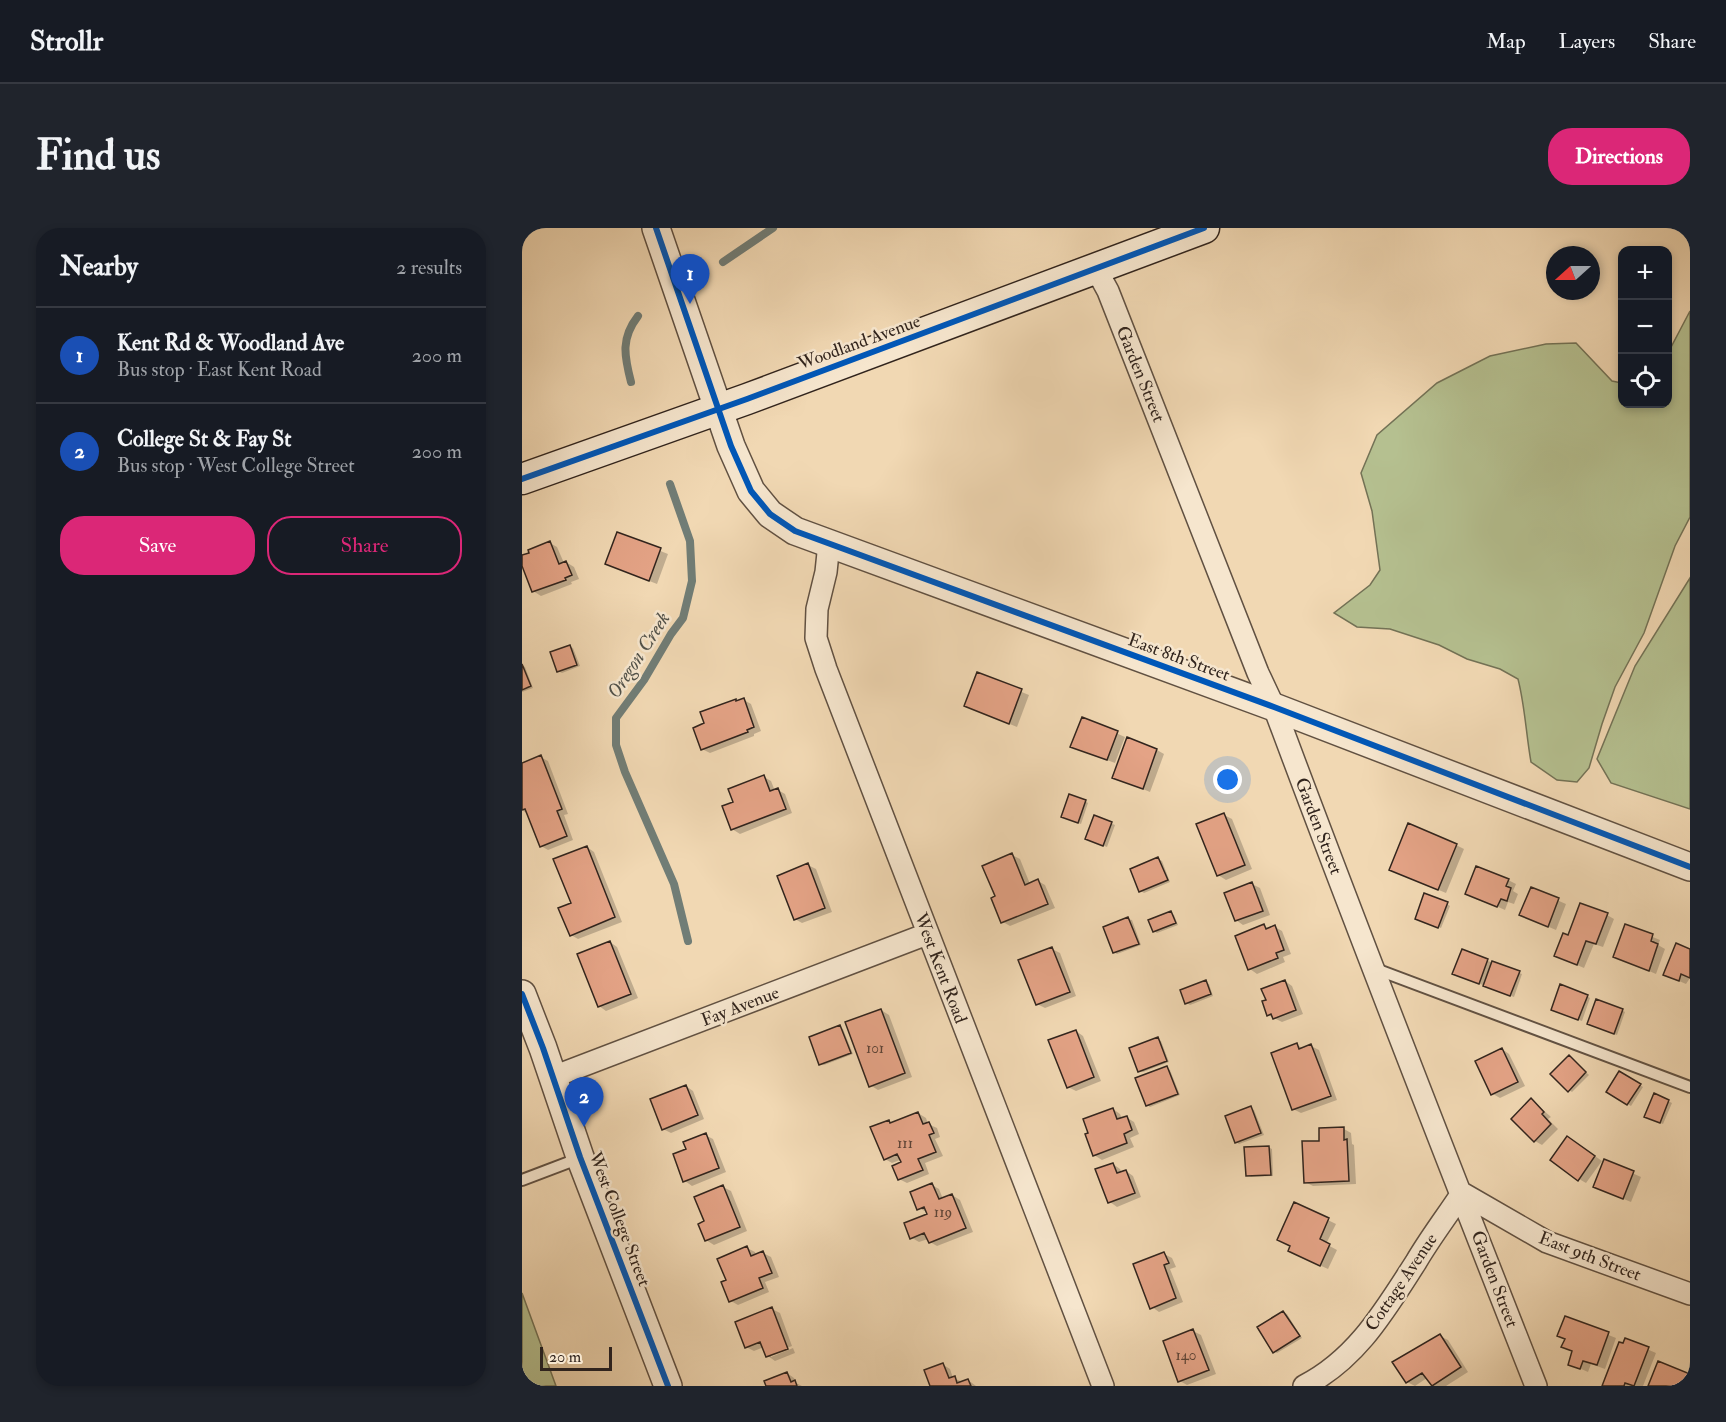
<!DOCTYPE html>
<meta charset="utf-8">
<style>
:root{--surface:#171b24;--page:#20242c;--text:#f1f3f6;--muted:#9ea1a6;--line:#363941;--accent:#db2777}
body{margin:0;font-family:"IM FELL Double Pica",serif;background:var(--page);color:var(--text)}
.controls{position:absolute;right:18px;top:18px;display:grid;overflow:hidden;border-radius:12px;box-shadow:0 3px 9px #0003}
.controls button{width:54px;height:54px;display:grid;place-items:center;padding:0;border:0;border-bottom:2px solid var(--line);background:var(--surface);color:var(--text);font:30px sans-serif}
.compass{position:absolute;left:1024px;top:18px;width:54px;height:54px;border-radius:50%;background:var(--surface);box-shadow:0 3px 9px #0003;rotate:249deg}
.scale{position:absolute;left:18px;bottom:15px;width:72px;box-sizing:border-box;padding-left:6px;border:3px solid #31241d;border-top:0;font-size:16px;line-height:21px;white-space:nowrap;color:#31241d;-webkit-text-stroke:4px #f6e6ce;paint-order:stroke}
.you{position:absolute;left:706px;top:552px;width:21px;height:21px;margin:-15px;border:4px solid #fff;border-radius:50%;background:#1a73e8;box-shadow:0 0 0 9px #1a73e833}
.badge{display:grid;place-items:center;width:39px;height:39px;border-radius:50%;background:var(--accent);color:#fff;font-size:20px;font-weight:700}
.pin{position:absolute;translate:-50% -50px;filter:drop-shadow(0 2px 3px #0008)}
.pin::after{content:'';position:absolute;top:32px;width:21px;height:18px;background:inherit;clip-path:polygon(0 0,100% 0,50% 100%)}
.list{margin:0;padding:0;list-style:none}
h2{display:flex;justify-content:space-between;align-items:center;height:78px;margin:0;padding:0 24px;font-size:26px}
h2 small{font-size:20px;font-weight:400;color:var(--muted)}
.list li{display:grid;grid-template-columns:39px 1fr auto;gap:18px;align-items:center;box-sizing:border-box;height:96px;padding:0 24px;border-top:2px solid var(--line)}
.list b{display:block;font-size:22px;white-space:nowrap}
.list p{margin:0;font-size:20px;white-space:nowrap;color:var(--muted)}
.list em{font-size:20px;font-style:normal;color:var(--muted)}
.actions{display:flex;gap:12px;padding:18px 24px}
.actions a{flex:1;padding:14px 0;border:2px solid var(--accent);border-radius:24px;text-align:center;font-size:21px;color:var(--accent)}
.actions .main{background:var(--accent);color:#fff}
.icon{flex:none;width:33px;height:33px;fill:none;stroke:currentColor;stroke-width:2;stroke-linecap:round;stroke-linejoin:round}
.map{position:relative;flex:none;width:1168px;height:1158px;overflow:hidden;border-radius:24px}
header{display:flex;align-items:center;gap:36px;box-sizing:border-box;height:84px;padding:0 30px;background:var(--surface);border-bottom:2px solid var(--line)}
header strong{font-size:28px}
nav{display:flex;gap:33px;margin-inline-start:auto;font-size:21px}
.intro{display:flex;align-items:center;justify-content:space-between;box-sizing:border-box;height:144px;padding:0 36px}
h1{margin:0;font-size:42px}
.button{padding:15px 27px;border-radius:24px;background:var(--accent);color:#fff;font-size:21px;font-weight:700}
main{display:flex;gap:36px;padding:0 36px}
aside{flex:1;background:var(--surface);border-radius:24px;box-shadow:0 3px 9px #0003}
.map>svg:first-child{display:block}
</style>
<header>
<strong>Strollr</strong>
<nav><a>Map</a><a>Layers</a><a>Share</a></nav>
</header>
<div class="intro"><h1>Find us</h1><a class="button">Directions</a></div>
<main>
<aside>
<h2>Nearby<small>2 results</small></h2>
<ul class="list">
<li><span class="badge" style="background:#1a4fb4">1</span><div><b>Kent Rd &amp; Woodland Ave</b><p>Bus stop · East Kent Road</p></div><em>200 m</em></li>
<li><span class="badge" style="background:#1a4fb4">2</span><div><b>College St &amp; Fay St</b><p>Bus stop · West College Street</p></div><em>200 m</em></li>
</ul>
<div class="actions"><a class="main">Save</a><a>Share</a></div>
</aside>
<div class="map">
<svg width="1168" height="1158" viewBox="0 0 1168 1158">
<rect width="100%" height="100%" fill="#f1d8b3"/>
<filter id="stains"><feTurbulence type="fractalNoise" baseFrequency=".00333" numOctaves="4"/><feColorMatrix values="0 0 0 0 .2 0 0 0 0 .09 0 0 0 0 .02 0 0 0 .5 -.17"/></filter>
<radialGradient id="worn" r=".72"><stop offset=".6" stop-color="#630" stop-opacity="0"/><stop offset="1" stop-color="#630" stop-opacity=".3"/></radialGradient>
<path fill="#b5c090" stroke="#737256" stroke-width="1.5" d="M1168,83V289L1153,318L1122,405L1093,459L1080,496L1067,540L1055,554L1035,552L1009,534C1004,506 1003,478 996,451L978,441L945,431L917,417L868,401L835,399L812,385L848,357L858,342L850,283L839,245L855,207L915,155L968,128L1024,116L1054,115L1090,153L1100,155V176H1146V125Z
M1168,350V581L1089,555L1075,531L1113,438Z
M0,1065L34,1158H0Z"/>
<path fill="#0003" d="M96,306L146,326L135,356L92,339Z
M28,315L35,319L42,335L44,334L52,339L57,351L49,354L50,356L19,368L11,363L0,334V329Z
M48,419L51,420L58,438L40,445L36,443Z
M0,437L3,439L11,460L0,464Z
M456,446L507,467L495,499L444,478Z
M214,472L216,474L222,472L229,476L239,503L232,506V508L188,525L180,521Z
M561,491L603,509L593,535L558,522Z
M635,522L642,526L628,564L592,549Z
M18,529L26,533L46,586L42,587L51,612L26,622L19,618L6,586L0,582V536Z
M242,549L249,553L253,563L256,562L263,566L270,585L218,606L210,601L213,575Z
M563,573L566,575L559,596L544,590Z
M702,587L710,591L730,641L704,652L696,647Z
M573,589L593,597L585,619L568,612Z
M934,617L942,621L924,665L876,645Z
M65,619L72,624L100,694L56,711L49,707L51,676Z
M490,627L498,631L508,656L516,653L523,657L533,680L488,698L481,694L475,669Z
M636,631L640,633L648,654L622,665L619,663Z
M286,637L294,641L310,684L280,695L273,691Z
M986,652L994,656L991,663L996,666L992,676L986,674L983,682L945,665Z
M730,656L738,660L748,687L721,697L714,692Z
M1009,661L1044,676L1034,702L999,687Z
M925,676L928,678L919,700L898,692Z
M649,685L652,687L656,697L635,705L632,703Z
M1085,687L1092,691L1081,719L1072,716L1062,740L1034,728L1047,708Z
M606,691L610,692L619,717L595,726L592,724Z
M742,698L748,701L753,699L760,703L769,726L761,729L763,734L735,746L728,741L715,709Z
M1104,698L1138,712L1136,717L1143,721L1134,746L1092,728Z
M88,714L95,719L116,770L84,783L77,778Z
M1155,717L1168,722V750L1164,756L1150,750Z
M530,721L538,725L554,768L523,780L515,776Z
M940,723L1000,746L992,769L935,747Z
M763,753L770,758L781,786L760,794L746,787V773Z
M683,754L687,756L691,768L668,777L665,775Z
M1065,768L1068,770L1060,793L1034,783Z
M359,782L367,787L390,849L356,862L348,857Z
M1100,782L1103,784L1095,807L1070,797Z
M318,799L321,801L331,826L302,837L298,836Z
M554,803L561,808L579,853L554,863L546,859Z
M636,811L639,813L647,834L621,844L618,843Z
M775,817L782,821L789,818L797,822L815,872L779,885L771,881Z
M980,821L987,826L1003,858L978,870L971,866Z
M1050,831L1067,847L1050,864L1047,862Z
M645,840L648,842L658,867L628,879L625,877Z
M1098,845L1121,859L1109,878L1086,864Z
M164,858L171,863L182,891L149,905L141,901Z
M1133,867L1150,875L1141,896L1127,890Z
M1010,872L1029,889L1026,891L1036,901L1020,917L1013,913Z
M729,880L732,882L742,907L717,916L714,914Z
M591,881L598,886L600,891L604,889L612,894L617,906L608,910L612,919L580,932L572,927Z
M396,885L404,890L406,896L415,900L418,909L413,911L421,928L403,935L407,946L385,955L377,951L381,935L378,932L370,935L363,931L366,894L370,896Z
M822,901L829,905L830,916L832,917L834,956L791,958L783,954L799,914Z
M183,907L191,911L204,944L170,958L163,953L166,922Z
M1053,914L1080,933L1064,955L1057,951Z
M746,919L750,921L751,948L729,949L725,947Z
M1083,933L1119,949L1109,974L1080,962Z
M591,936L598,941L600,945L604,943L611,948L619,969L595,979L588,974Z
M410,957L417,961L421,971L430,967L438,972L451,1004L415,1018L408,1014L406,1011L397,1014L390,1010L406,987L405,984L396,980Z
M201,959L209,963L225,1003L192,1017L184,1012V994Z
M773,976L814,996L804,1016L815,1022L806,1041L775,1027Z
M225,1020L233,1024L234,1028L241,1025L249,1029L257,1049L243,1054L247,1064L216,1077L209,1073Z
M642,1026L650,1030L654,1039L648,1041L661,1074L637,1084L630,1079Z
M250,1081L258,1085L270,1118L249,1126V1129L271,1120L273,1125L253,1133L246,1128L242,1119L232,1123L224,1119Z
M761,1084L765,1086L780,1110L755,1125L752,1123Z
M1044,1090L1094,1110L1083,1141L1069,1136L1066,1144L1048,1136L1052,1124L1041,1119L1044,1111Z
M671,1103L679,1107L694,1146L665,1157L658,1153Z
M918,1108L926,1112L946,1144L924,1158H911L905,1150L893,1158L885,1154Z
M1104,1112L1134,1125L1121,1158H1083Z
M420,1136L428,1141L431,1150L441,1154L446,1152L454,1158H410Z
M265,1145L272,1150L274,1155L280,1158H246Z"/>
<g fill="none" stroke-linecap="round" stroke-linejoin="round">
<path stroke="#717d76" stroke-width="8" d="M201,34L251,0
M109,154C102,127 99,110 116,88
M148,256L168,313L170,353L161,390L149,406L122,452L94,490V517L103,544L152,656L166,713"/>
</g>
<path fill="#e4a386" stroke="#31241d" stroke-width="1.5" d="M95,304L139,320L127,353L83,336Z
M28,313L37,336L44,333L50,347L43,350L44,352L10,364L0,338V327L7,325L6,322Z
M48,417L55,437L35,444L28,424Z
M0,436L9,458L0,462Z
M455,444L500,461L487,496L442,478Z
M222,470L232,499L225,502L226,504L179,522L171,500L182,495L178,484L214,471V473Z
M560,489L596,503L585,532L548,519Z
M605,509L635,521L621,561L590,550Z
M19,527L40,581L35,583L45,608L18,619L3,581L0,582V535Z
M242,547L248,563L256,560L264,581L209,602L200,578L211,574L206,561Z
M547,566L564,572L556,595L539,589Z
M702,585L723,637L695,648L674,596Z
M572,587L590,594L581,618L563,611Z
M886,595L935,616L916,662L867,642Z
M65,618L93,689L48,708L36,680L49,675L31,631Z
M490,625L503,657L516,651L526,676L479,695L469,670L473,668L460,638Z
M636,629L646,652L617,664L608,641Z
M286,635L303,680L272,692L255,648Z
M954,638L987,651L984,658L989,660L985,673L979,671L975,679L943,666Z
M730,654L741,683L713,693L702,665Z
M1009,659L1037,670L1026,699L997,687Z
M902,665L926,674L916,700L893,691Z
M1058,675L1086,685L1074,716L1064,713L1055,737L1032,728L1041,705L1046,707Z
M649,683L654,695L631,704L626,692Z
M606,689L617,716L591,725L581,699Z
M742,696L744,701L753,697L762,722L754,725L756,730L726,742L713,708Z
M1103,696L1131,706L1129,713L1136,716L1127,743L1091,729Z
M88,713L109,766L76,779L55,726Z
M1154,715L1168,721V750L1159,746L1157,753L1141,747Z
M530,719L548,764L514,777L496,732Z
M940,721L966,731L957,756L930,746Z
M970,733L998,743L988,768L961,758Z
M684,752L689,766L663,776L658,762Z
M763,752L774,782L751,791L749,786L745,788L740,773L744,772L739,761Z
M1038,756L1066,767L1056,792L1029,782Z
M1074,771L1101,781L1092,806L1065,796Z
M359,781L383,845L347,859L323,794Z
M318,797L329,825L297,837L287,809Z
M554,802L572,849L545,860L526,812Z
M636,809L645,833L616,844L607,820Z
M775,815L777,821L789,816L809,868L770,882L749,825Z
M980,820L996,854L969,867L953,833Z
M1047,827L1064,844L1046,864L1028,846Z
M645,838L656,866L624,878L613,850Z
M1097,843L1119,856L1105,877L1084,864Z
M164,857L176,887L140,902L128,871Z
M1132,865L1147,872L1138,895L1122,889Z
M1009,870L1022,884L1020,886L1029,896L1012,914L989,891Z
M729,878L739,905L713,915L703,888Z
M591,880L595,891L605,888L610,902L602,906L605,915L571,928L563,906L566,905L561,891Z
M396,884L401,896L407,894L412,905L407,907L414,924L396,931L401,942L376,952L370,938L379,934L375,926L362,932L348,899L367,892L368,895Z
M822,899V912L825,911L827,953L782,955L780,913H797V900Z
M184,905L197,940L161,954L151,926L164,921L161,914Z
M1045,908L1073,928L1056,953L1028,932Z
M747,918L749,947L724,948L722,919Z
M1082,931L1112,943L1101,971L1071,959Z
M591,935L595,945L604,942L613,965L586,975L573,941Z
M410,955L417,971L430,966L444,1000L407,1015L402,1005L388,1011L382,995L405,986L402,979L395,982L388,964Z
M201,957L218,999L183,1013L176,996L182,993L172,969Z
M772,974L807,990L798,1011L808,1016L798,1038L766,1023L768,1018L755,1012Z
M225,1018L229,1028L241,1023L250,1045L237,1050L241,1060L207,1074L199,1054L204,1052L195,1031Z
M642,1024L647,1035L642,1037L654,1070L628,1081L611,1036Z
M250,1079L266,1121L244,1129L238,1114L223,1120L213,1094Z
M761,1083L778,1108L751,1125L735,1099Z
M1043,1088L1087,1104L1075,1137L1061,1133L1058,1141L1046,1137L1050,1123L1039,1119L1043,1111L1035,1108Z
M671,1101L687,1142L656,1154L641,1113Z
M918,1106L939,1139L910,1158L900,1145L884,1155L870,1134Z
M1103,1110L1127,1119L1112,1158L1103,1155L1102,1158H1080L1097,1114L1101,1115Z
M1136,1133L1168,1146L1166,1158H1126Z
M421,1135L427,1150L433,1148L435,1155L446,1151L449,1158H408L402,1142Z
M265,1144L269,1154L273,1152L275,1158H244L242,1153Z"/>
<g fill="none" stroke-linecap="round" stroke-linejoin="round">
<g stroke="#615142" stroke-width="14">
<path id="service" d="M851,740L1168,859
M0,952L58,930"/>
</g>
<g stroke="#615142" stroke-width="24">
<path id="minor" d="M574,41L586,63L736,445L752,479C837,707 925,932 1014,1158
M307,315L304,344L295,381L294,410L304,441L581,1158
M31,849L405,706
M782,1158C835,1131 863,1082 894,1034C908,1010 925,988 940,965L1025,1014L1168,1066"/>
</g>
<g stroke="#615142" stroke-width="30">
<path id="tertiary" d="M134,0L209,218L229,263L248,286L273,303L752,479L1168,639
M0,766L21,820L58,929L146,1158"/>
</g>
<g stroke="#31241d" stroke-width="33">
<path id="secondary" d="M0,251L225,171L682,0"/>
</g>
<use href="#service" stroke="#f6e6ce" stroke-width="10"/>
<use href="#minor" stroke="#f6e6ce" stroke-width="21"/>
<use href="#tertiary" stroke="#f6e6ce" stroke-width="27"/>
<use href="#secondary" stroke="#f6e6ce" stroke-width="30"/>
<g stroke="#f6e6ce" stroke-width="10">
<path id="cycleway" d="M134,0L209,218L229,263L248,286L273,303L752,479L1168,639
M0,251L225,171L682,0
M0,766L21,820L58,929L146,1158"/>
</g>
<use href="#cycleway" stroke="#0057b8" stroke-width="6"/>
</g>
<g text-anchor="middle" stroke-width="5" stroke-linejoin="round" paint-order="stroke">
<g font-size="15" fill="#5e4437">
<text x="353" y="825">101</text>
<text x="383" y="920">111</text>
<text x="421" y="989">119</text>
<text x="664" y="1132">140</text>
</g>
<g font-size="18" fill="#31241d" stroke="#f6e6ce">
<text transform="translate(337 114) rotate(-20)" y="6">Woodland Avenue</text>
<text transform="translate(619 146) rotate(68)" y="6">Garden Street</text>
<text transform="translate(657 429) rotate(20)" y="6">East 8th Street</text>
<text transform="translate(797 598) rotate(69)" y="6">Garden Street</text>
<text transform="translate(419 740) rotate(69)" y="6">West Kent Road</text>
<text transform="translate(218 778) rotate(-21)" y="6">Fay Avenue</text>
<text transform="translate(98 991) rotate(69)" y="6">West College Street</text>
<text transform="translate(1068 1028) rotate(21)" y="6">East 9th Street</text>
<text transform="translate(973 1051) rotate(69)" y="6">Garden Street</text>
<text transform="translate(879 1054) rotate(-56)" y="6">Cottage Avenue</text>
</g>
<g font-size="20" font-style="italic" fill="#515149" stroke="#f6e6ce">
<text transform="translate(116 427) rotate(-57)" y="7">Oregon Creek</text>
</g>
</g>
<rect width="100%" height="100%" filter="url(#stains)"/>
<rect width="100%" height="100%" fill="url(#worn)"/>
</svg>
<div class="controls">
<button>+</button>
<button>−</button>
<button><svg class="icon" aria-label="locate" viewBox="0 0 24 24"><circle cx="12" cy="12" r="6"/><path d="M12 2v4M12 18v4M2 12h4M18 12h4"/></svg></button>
</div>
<svg class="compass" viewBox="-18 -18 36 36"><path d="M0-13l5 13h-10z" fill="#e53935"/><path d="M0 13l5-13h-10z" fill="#9ea1a6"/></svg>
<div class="scale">20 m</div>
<div class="you"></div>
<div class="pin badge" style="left:168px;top:76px;background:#1a4fb4">1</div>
<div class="pin badge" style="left:62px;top:899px;background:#1a4fb4">2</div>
</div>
</main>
